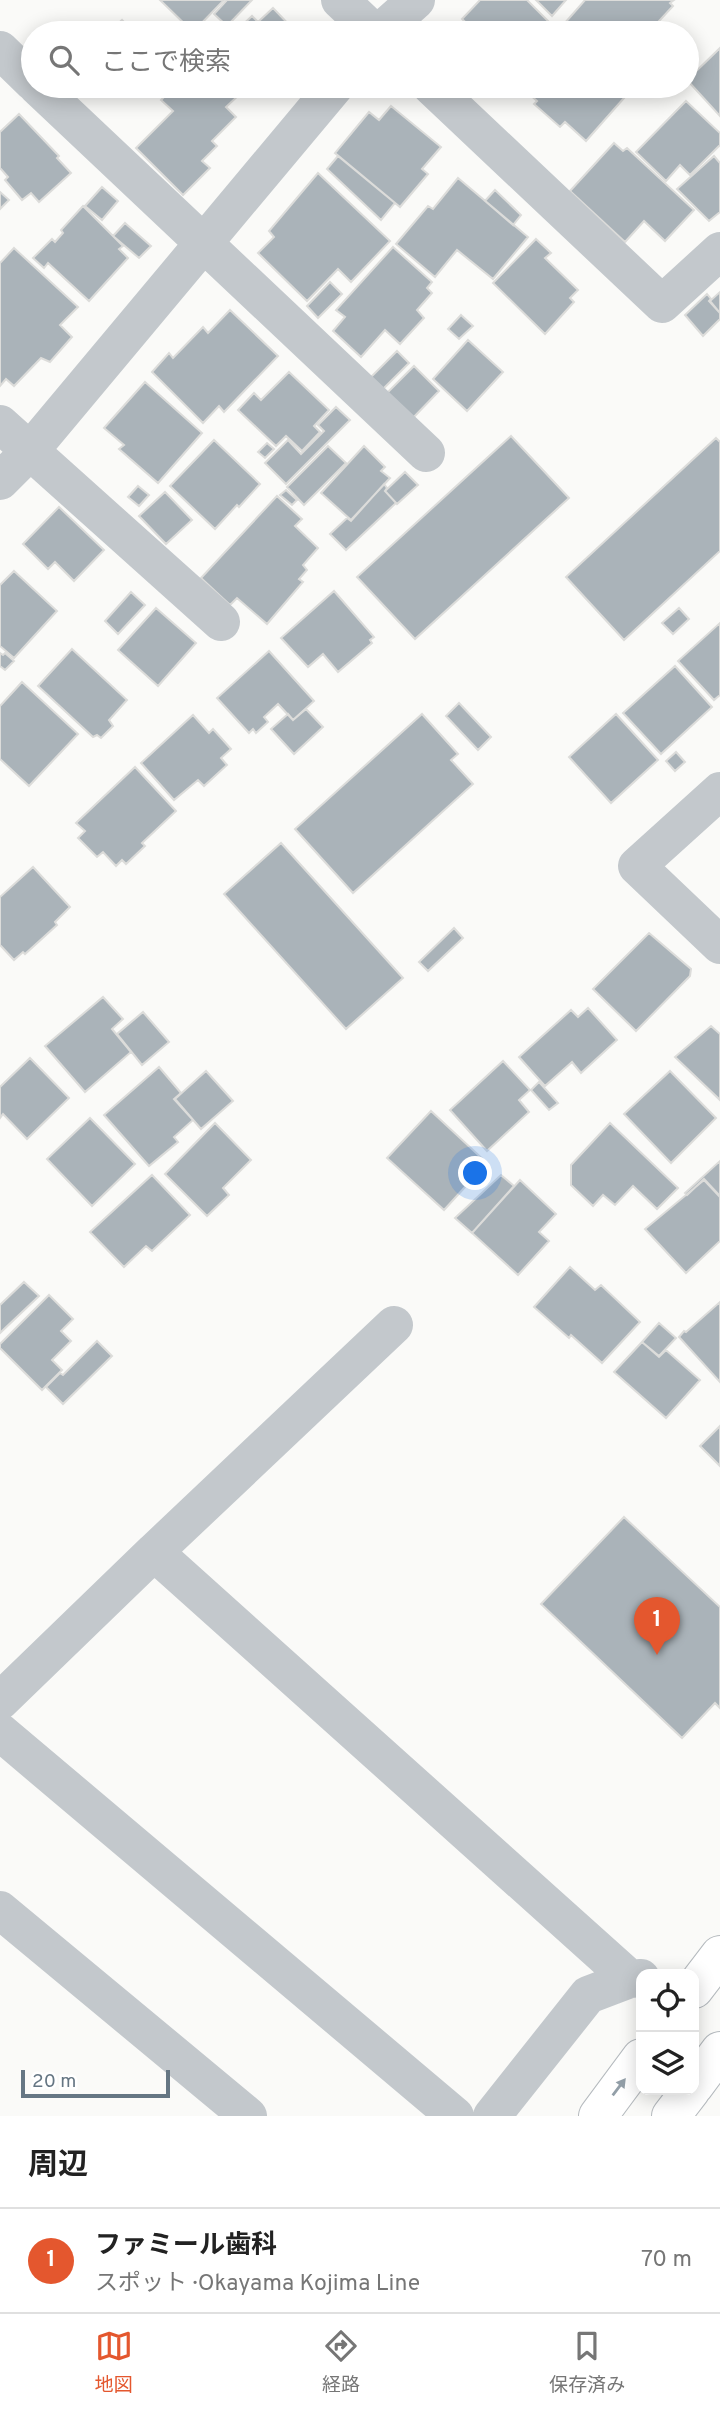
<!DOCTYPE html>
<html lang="ja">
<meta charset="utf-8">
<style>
:root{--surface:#fff;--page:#f2f2f2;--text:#222;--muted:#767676;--line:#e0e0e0;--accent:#e4572e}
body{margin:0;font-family:Overpass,"Noto Sans JP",sans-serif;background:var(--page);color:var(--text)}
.controls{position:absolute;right:21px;bottom:21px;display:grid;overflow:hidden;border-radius:14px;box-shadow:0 4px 18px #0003}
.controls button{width:63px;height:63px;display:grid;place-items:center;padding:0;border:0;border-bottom:2px solid var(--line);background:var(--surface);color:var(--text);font:35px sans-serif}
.scale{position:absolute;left:21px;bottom:18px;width:149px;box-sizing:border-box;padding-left:7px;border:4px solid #657683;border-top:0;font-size:19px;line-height:24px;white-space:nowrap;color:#657683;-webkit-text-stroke:5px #fff;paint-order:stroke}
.you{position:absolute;left:476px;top:1174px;width:24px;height:24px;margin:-18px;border:5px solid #fff;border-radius:50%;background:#1a73e8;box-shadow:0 0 0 10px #1a73e833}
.badge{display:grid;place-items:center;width:46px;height:46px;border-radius:50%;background:var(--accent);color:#fff;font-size:23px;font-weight:700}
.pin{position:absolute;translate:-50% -58px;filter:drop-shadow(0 2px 4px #0008)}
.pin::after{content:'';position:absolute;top:37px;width:24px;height:21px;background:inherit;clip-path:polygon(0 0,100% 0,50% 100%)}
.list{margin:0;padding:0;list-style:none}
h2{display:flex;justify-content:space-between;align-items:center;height:91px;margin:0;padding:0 28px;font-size:30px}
h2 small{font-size:23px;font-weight:400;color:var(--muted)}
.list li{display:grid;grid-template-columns:46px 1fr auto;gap:21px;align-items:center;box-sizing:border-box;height:105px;padding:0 28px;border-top:2px solid var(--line)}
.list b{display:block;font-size:26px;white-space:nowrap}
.list p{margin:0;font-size:23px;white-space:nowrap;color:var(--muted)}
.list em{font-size:23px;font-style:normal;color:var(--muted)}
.icon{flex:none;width:38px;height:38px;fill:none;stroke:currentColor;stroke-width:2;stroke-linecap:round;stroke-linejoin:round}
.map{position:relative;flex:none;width:720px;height:2116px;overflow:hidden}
.search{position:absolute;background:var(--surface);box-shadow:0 4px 18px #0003;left:21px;right:21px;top:21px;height:77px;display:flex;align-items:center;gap:18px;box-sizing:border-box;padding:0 24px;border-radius:38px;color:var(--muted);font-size:26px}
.sheet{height:196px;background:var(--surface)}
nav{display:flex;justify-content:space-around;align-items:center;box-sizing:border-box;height:98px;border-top:2px solid var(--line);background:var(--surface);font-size:19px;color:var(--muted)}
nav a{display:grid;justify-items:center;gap:4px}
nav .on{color:var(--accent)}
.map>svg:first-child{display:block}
</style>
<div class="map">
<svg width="720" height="2116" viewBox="0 0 720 2116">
<rect width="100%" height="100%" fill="#fafaf8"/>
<path fill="#aab3b9" stroke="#dcdcda" stroke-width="2" d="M160,0H224L193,32Z
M227,0H252L227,26L214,14Z
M480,0H527L552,25L543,33H477L462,19Z
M536,0H566L552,16Z
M585,0H674L670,3L673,6L648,33H574L564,24Z
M273,8L297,33H234L252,16L258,22Z
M122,20L134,33H108Z
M720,48V116L687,80Z
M90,86H112L100,96Z
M175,86H232L240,94L226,107L236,117L212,141L217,146L202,161L210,168L183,195L136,148L173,111L161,100Z
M520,86H610L624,98L586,141L565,122L560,127L534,104L537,101Z
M686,101L720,133V145L690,175L680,165L666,181L636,152Z
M391,106L441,147L422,169L428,174L400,207L335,153L369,112L379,120Z
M19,114L59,156L57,158L71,173L39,202L31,193L22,200L5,180L8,177L0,168V132Z
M614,143L623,151L627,148L694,210L665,241L644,221L625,242L570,191Z
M338,156L395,203L381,220L327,169Z
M714,156L720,163V212L709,221L677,189Z
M318,173L390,241L351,282L338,269L307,301L258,253L274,237L269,231Z
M458,178L528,237L493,279L457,250L435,277L396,244L428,206L433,209Z
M102,187L118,201L102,220L85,206Z
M495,190L521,215L513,225L485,201Z
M0,192L9,200L0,209Z
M83,206L123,246L119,249L128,258L89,301L48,263L44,268L33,258L52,239L55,242L63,233L61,230Z
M125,223L151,246L139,258L113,236Z
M536,239L551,253L545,258L578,290L570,298L574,302L545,334L493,283Z
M393,247L432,282L427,288L432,293L417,310L424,318L400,344L385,330L361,357L333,331L345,317L336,310Z
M14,248L78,307L60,325L72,337L50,362L41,358L14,386L6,379L0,386V263Z
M330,282L342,294L318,318L307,306Z
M720,292V313L710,301Z
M707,294L711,299L709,301L720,313V319L703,336L685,315Z
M230,310L278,356L224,412L219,406L203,423L152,372L169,353L173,358L203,327L208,333Z
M461,315L473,326L459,339L448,329Z
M468,340L503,372L467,411L433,379Z
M397,351L409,363L383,389L371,377Z
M414,366L439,391L409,422L383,397Z
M289,372L329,410L314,426L320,432L302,451L286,436L276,446L238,410L254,393L261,400Z
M145,382L202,433L158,483L119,449L124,445L104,428Z
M336,407L350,420L286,484L265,463L288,440L301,454L324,431L318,425Z
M511,436L569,498L415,639L357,577Z
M716,438L720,442V551L624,640L566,577Z
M214,440L260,484L239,507L237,505L215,529L170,486Z
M267,443L274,449L265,458L258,452Z
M328,446L346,463L304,505L287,487Z
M364,446L385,467L381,471L390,478L351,520L321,493Z
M405,472L418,485L397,504L385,491Z
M384,484L387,488L385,491L396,503L346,550L330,534L347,518L351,521Z
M138,486L149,495L139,506L128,497Z
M286,490L297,500L292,505L280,495Z
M165,492L192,520L166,544L139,516Z
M277,496L302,519L295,526L318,548L303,565L307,570L299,579L303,582L267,624L237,598L230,605L201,578Z
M59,507L104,550L74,581L55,562L48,569L23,544Z
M14,571L57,611L14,658L0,646V585Z
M334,591L374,637L370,640L372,643L338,672L323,654L308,667L281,638Z
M131,592L145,605L118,634L105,621Z
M156,608L196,643L158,686L118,650Z
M679,608L689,619L673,634L662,623Z
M720,623V695L714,700L678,661Z
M72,649L127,700L109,720L113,726L101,738L97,735L93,737L38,686Z
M269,651L314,701L293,720L278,704L264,717L268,722L256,733L253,729L249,733L217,698Z
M0,653L3,655L5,653L14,661L5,670L0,666Z
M675,666L712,707L661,754L623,713Z
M22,682L78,734L29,786L0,759V706Z
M459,703L491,737L478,750L446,716Z
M306,709L323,727L294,754L271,729L288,714L293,720Z
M422,714L458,754L451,760L473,784L353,893L295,829Z
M616,714L658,760L611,803L569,757Z
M193,715L209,733L213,729L231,749L221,758L227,765L204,786L198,780L174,800L141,763Z
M676,752L685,762L675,771L666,761Z
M135,767L176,811L142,843L145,846L126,864L122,860L116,866L103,852L97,857L78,838L85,831L76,823Z
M281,843L403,978L346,1029L224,894Z
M33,867L70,907L55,922L57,925L25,954L23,952L14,960L0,945V897Z
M454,928L463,938L428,971L419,962Z
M649,933L691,969L690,976L636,1031L593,989Z
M103,997L123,1019L112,1029L131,1052L85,1092L45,1046Z
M588,1008L617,1040L581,1073L572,1062L545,1086L519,1057L571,1010L578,1017Z
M143,1012L169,1042L142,1065L117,1034Z
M711,1026L720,1034V1100L675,1057Z
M30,1058L69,1098L27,1139L3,1114L0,1118V1087Z
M503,1061L530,1090L519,1100L529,1112L487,1151L450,1110Z
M159,1067L181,1093L174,1099L193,1120L174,1137L178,1142L149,1166L104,1115Z
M206,1071L233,1101L201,1129L175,1099Z
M670,1071L716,1118L671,1163L624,1114Z
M539,1082L558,1103L549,1110L531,1090Z
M431,1111L487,1163L444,1210L387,1158Z
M90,1118L135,1164L92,1206L47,1159Z
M215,1123L251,1160L223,1188L229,1195L207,1216L165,1174Z
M610,1123L678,1188L657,1209L633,1186L615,1205L603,1195L593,1206L571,1185V1165Z
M720,1161V1196L704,1179L687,1195L685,1193Z
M152,1175L190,1215L152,1251L146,1246L124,1267L90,1232Z
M501,1175L514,1186L472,1233L455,1218Z
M520,1180L556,1214L539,1232L549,1241L518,1275L472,1233Z
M704,1180L720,1197V1241L686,1273L645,1229Z
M570,1267L595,1290L601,1285L640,1322L602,1363L571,1335L569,1338L534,1307Z
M24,1282L39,1296L0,1333V1305Z
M49,1295L73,1319L61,1331L71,1341L52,1360L62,1370L42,1390L0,1348V1344Z
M720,1302V1382L679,1337L684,1331L686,1332Z
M659,1323L676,1338L659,1356L642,1342Z
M97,1341L112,1356L63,1404L46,1387L60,1373L63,1375Z
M642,1342L659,1357L666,1350L700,1380L666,1418L614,1372Z
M720,1426V1466L700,1446Z
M624,1517L720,1607V1708L715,1703L682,1738L541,1604Z"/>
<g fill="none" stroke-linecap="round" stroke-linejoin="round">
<g stroke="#b5babe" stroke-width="40">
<path id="major" d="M694,1989L720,1955
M694,2086L720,2051
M598,2116L641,2058
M671,2116L691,2090"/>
</g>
<path stroke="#c3c8cc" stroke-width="38" d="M340,0L375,33
M379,33L416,0
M0,50L33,82
M37,86L426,453
M431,86L662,304L720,251
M0,424L221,622
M0,481L29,452L335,86
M720,791L637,866L720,945
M154,1552L394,1325
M0,1701L154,1552L630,1979
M0,1732L455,2116
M0,1910L248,2116
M492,2116L588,1995L630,1979L641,1978"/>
<use href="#major" stroke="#fff" stroke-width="38"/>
</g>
<defs><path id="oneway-solid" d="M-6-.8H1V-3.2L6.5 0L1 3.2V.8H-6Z" transform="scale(1.75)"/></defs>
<use fill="#939fa8" href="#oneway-solid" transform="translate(619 2087) rotate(-53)"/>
</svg>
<div class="controls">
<button><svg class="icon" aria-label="locate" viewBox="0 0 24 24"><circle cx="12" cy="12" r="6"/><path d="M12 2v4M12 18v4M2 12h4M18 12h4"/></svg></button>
<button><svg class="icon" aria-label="layers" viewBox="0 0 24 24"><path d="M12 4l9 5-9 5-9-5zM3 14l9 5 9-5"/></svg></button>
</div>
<div class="scale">20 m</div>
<div class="you"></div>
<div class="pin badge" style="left:657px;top:1655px">1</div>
<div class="search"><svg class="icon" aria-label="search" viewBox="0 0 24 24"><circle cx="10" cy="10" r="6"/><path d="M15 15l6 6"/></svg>ここで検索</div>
</div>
<section class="sheet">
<h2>周辺<small></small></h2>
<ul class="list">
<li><span class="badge">1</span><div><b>ファミール歯科</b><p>スポット · Okayama Kojima Line</p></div><em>70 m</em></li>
</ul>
</section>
<nav>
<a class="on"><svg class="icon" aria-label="map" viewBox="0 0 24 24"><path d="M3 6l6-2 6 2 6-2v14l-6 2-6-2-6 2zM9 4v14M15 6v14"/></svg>地図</a>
<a><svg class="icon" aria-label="directions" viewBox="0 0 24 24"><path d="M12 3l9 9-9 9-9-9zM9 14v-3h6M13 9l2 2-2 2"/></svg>経路</a>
<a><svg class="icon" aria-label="saved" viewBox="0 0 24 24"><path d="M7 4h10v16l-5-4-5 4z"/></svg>保存済み</a>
</nav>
